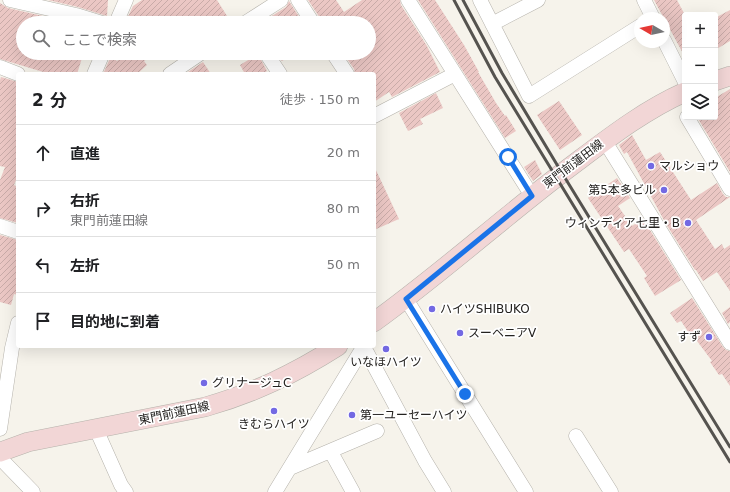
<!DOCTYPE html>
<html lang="ja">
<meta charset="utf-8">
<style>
:root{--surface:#fff;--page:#f6f6f6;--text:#202124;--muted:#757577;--line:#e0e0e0}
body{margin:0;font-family:"DejaVu Sans","Noto Sans JP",sans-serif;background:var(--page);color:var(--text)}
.controls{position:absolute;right:12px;top:12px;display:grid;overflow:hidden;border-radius:4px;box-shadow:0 4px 16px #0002}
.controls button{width:36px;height:36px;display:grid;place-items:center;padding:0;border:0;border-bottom:1px solid var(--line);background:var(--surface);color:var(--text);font:20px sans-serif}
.compass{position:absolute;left:634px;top:12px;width:36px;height:36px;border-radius:50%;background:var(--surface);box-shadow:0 4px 16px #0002;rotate:279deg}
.stop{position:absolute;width:12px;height:12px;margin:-9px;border:3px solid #1a73e8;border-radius:50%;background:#fff}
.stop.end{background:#1a73e8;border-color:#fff;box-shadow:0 1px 4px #0008}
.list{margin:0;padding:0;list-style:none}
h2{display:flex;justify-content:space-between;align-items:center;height:52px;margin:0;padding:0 16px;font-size:17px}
h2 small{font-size:13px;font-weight:400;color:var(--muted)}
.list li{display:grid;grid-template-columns:26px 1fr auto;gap:12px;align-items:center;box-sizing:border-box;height:56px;padding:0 16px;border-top:1px solid var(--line)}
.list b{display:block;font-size:15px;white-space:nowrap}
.list p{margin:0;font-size:13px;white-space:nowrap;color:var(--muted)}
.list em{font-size:13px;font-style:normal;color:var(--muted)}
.icon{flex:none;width:22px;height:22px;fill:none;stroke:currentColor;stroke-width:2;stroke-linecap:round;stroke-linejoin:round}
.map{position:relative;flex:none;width:730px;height:492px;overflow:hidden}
.search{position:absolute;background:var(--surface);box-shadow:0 4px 16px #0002;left:16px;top:16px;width:360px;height:44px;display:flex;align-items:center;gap:10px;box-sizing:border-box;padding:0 14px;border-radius:22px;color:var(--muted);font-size:15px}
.panel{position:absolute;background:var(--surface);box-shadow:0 4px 16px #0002;left:16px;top:72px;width:360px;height:276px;border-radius:4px}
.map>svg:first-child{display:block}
</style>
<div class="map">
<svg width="730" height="492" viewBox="0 0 730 492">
<defs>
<pattern id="building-hatch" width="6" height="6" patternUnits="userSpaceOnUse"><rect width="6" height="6" fill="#ebc7c4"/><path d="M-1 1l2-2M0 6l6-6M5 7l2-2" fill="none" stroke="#c9aba8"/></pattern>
</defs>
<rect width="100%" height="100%" fill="#f6f3eb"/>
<path fill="url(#building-hatch)" d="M48,0H108L107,16L78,7Z
M142,0H217L227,16L216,23H125L133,6Z
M308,0H336L344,12L362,0H400L401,5L427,46L440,72L392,97L389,92L374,102V74H355L354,69L343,53H369V23H321L320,18Z
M418,0H435L464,45L479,72H478L496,103L505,116L506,115L516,131L505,138Z
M654,0H677L685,15V57Z
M289,1L303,23H261L286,7Z
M0,3L8,8L73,23H23V53H67L82,58L77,74H50L0,59Z
M730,10V41L715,50V18Z
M126,53H157L144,61L147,65L137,74H103L111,56L117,61Z
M276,53H295L282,61Z
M258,54L267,71L262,74H245L240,65Z
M203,62L211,74H185Z
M1,77L18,82V175L14,185L18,187V223L0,218V180L5,167L0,166V80Z
M730,89V172L697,117H715V98Z
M436,93L443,108L420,119L423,124L408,131L399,113Z
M559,101L582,135L560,150L537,115Z
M632,135L646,160L660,152L691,200L717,183L723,194L726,197H730L696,220L715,249L722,244L724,249L730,245V291L717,272L703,281L696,270H695L666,224L627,152L624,154L619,145Z
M535,160L542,174L533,181L524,167Z
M374,166L399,219L374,230Z
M617,178L630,198L618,206L632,226L638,222L640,225L645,222L681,280L655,296L644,278L647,276L629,249L624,252L588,198Z
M0,235L18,240V295L14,294L11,305L0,302Z
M692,298L723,347L726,350L730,351V386L722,374L719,375L710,362L712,361L691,333H689L681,321L677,323L670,313Z
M730,307V322L728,324L722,313Z"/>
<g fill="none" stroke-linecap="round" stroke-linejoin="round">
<g stroke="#b5b2ab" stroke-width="15">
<path id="street" d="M10,0L76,15L102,23
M298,0L313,23
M480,0L529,96L640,26
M644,0L653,18
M116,23L126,0
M245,23L281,0
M492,24L538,0
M664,40L685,82
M266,53L280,74
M333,53L347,74
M0,67L18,74
M94,74L103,53
M170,74L201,53
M455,74L532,196
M374,116L455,74L408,0
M687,117L730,189
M604,140L730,343
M0,226L18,232
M406,299L526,492
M364,347L425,461L444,492
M0,429L12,348L18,323
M96,429L121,485L126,492
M576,436L611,492
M331,452L353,492
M0,458L33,492
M290,468L377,431
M275,492L364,346"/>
</g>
<g stroke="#b5b2ab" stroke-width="20">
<path id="secondary" d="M715,81L730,76
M374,322C439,275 498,222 562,173C601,144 640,112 685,92
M0,452L28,442L205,407C254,393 294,374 338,346"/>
</g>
<use href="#street" stroke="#fff" stroke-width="14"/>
<use href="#secondary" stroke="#f2d6d6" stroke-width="19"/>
<path stroke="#55534f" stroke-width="3" d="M454,0L495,77L730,462
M463,0L502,73L562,173L730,447"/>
</g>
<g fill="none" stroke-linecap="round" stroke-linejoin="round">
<path stroke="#1a73e8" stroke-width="5" d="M465,394L406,299L532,196L508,157"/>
</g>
<g fill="#7369e3" stroke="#fff" stroke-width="1.5">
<circle cx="651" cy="166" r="4"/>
<circle cx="664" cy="190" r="4"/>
<circle cx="688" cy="223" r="4"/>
<circle cx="432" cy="309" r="4"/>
<circle cx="460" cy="333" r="4"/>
<circle cx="709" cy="337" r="4"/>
<circle cx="386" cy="349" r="4"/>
<circle cx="204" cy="383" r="4"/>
<circle cx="274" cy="411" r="4"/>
<circle cx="352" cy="415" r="4"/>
</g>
<g text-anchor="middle" stroke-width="3.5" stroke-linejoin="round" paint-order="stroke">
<g font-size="12" fill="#242220" stroke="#fff">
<text transform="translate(573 164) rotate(-37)" y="4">東門前蓮田線</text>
<text transform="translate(174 413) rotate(-12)" y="4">東門前蓮田線</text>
</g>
<g font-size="12" fill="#242220" stroke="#fff" text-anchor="start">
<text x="659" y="170">マルショウ</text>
<text x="656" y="194" text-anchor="end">第5本多ビル</text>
<text x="680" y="227" text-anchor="end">ウィンディア七里・B</text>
<text x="440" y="313">ハイツSHIBUKO</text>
<text x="468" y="337">スーベニアV</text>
<text x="701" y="341" text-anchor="end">すず</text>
<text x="386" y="366" text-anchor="middle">いなほハイツ</text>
<text x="212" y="387">グリナージュC</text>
<text x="360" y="419">第一ユーセーハイツ</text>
<text x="274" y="428" text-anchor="middle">きむらハイツ</text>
</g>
</g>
</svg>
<div class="controls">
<button>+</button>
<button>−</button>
<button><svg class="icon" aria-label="layers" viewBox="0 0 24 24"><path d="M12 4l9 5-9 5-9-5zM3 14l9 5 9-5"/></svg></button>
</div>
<svg class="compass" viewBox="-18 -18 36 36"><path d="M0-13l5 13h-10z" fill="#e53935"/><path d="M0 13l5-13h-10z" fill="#757577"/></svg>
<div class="stop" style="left:508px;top:157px"></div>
<div class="stop end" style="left:465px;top:394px"></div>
<div class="search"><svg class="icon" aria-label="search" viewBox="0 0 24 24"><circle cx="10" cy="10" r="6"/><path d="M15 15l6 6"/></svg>ここで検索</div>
<section class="panel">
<h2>2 分<small>徒歩 · 150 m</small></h2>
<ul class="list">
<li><svg class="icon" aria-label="ahead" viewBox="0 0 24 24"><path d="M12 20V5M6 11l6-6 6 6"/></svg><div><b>直進</b></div><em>20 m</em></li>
<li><svg class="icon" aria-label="right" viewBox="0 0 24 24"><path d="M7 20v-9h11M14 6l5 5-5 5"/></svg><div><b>右折</b><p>東門前蓮田線</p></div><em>80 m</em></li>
<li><svg class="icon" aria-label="left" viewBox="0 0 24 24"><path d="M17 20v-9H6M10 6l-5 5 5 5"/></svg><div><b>左折</b></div><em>50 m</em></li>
<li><svg class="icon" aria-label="arrive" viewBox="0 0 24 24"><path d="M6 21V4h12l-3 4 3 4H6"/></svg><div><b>目的地に到着</b></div></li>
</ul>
</section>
</div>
